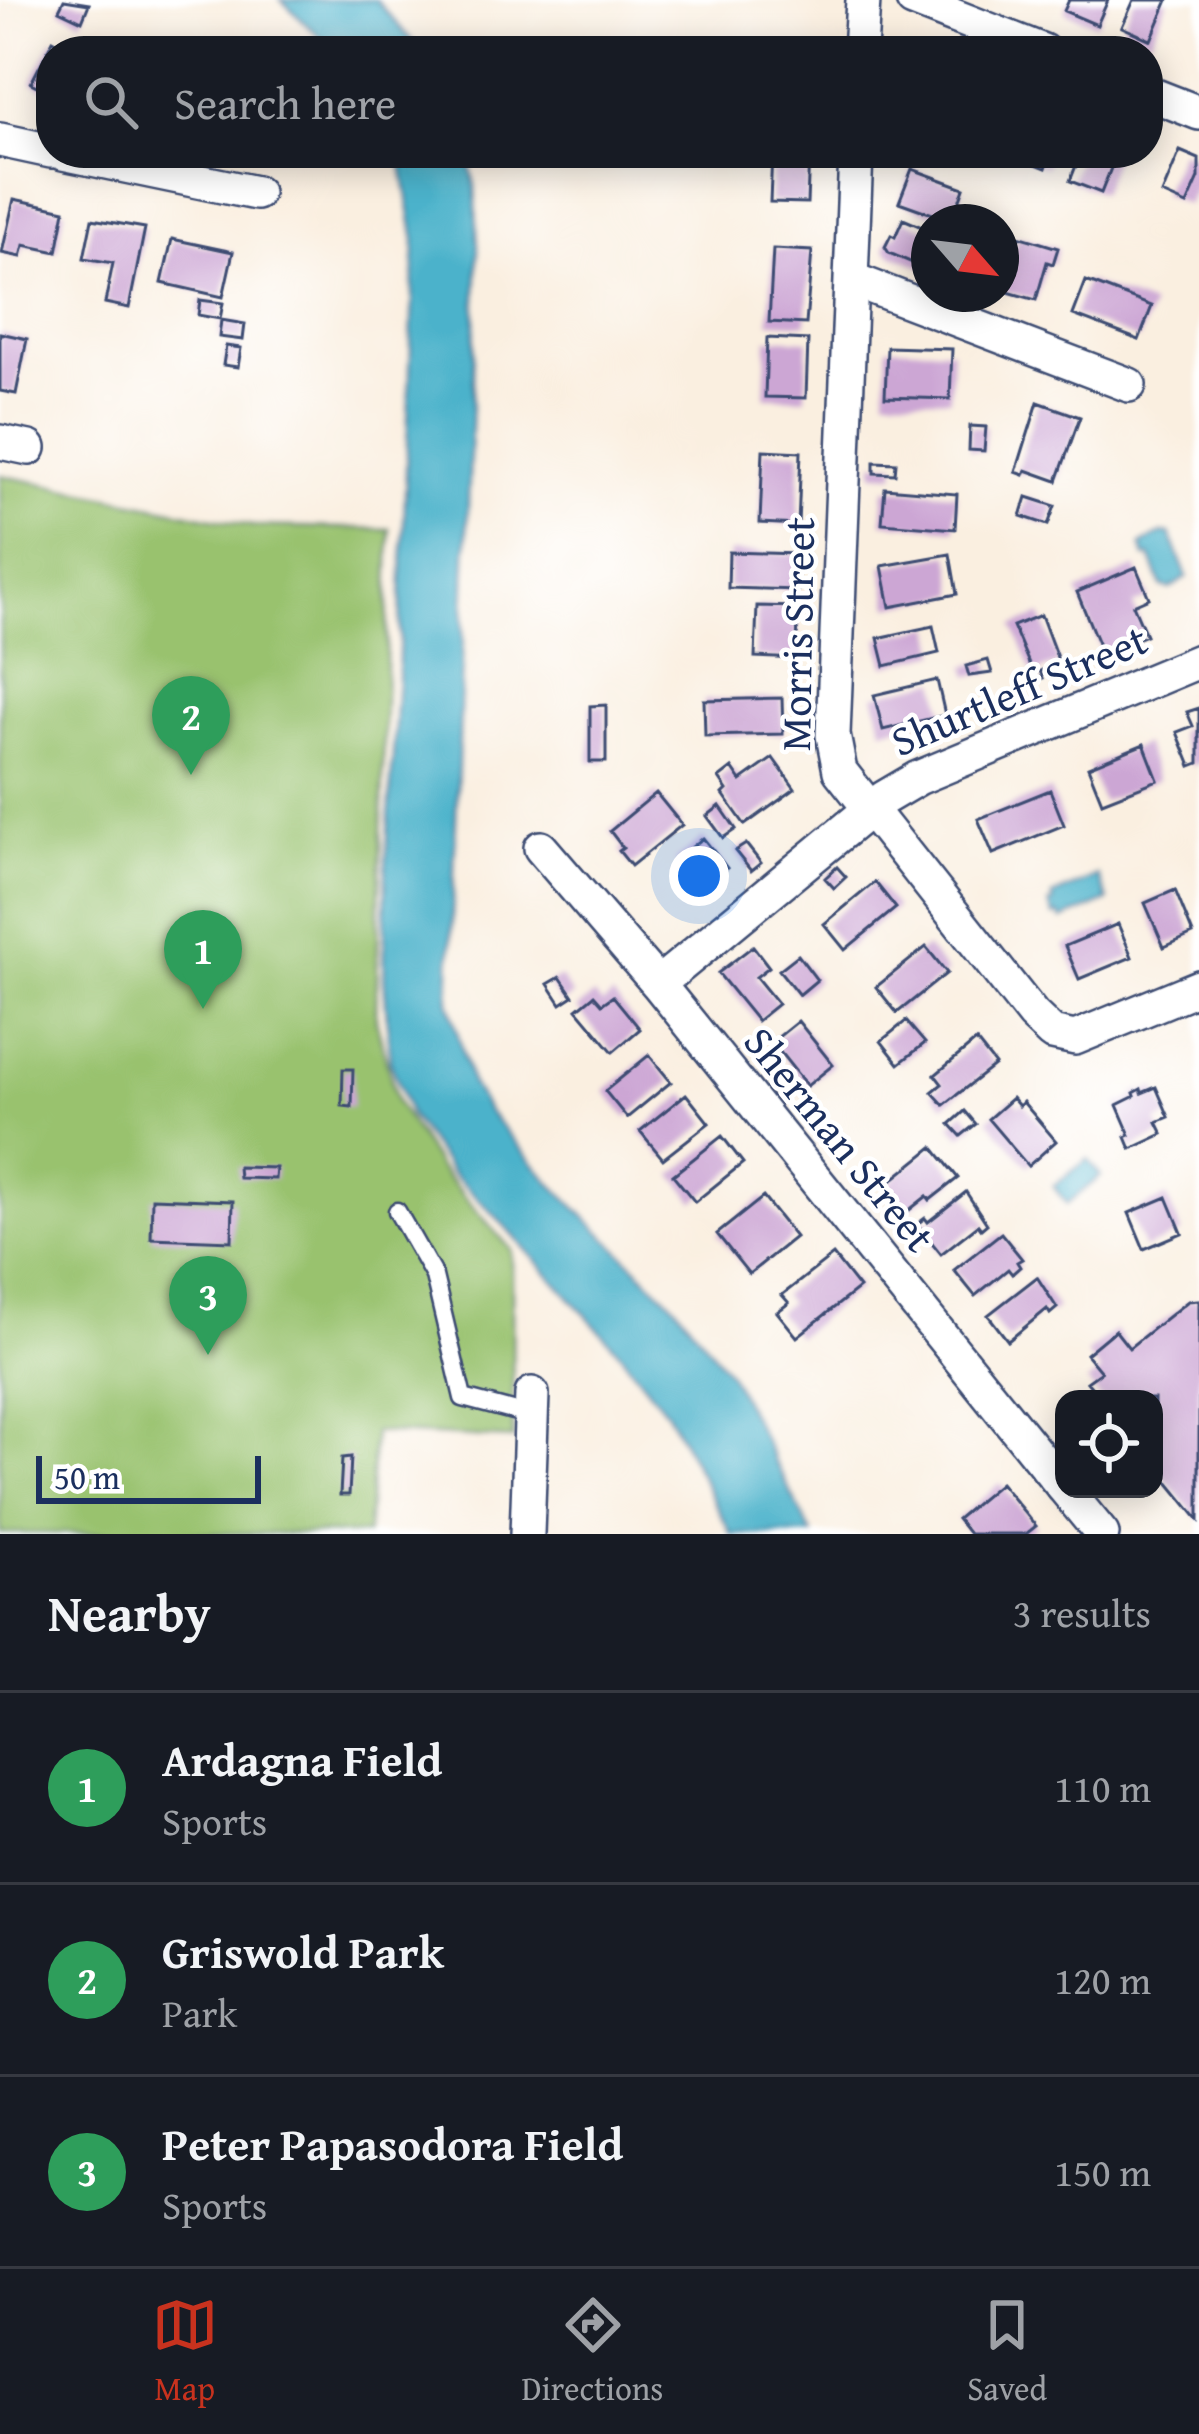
<!DOCTYPE html>
<style>
:root{--surface:#171b24;--page:#242831;--text:#f1f3f6;--muted:#9ea1a6;--line:#363941;--accent:#c8321e}
body{margin:0;font-family:"Gentium Book Plus",serif;background:var(--page);color:var(--text)}
.controls{position:absolute;right:36px;bottom:36px;display:grid;overflow:hidden;border-radius:24px;box-shadow:0 6px 30px #0003}
.controls button{width:108px;height:108px;display:grid;place-items:center;padding:0;border:0;border-bottom:3px solid var(--line);background:var(--surface);color:var(--text);font:60px sans-serif}
.compass{position:absolute;left:911px;top:204px;width:108px;height:108px;border-radius:50%;background:var(--surface);box-shadow:0 6px 30px #0003;rotate:118deg}
.scale{position:absolute;left:36px;bottom:30px;width:225px;box-sizing:border-box;padding-left:12px;border:6px solid #1b2f5e;border-top:0;font-size:33px;line-height:42px;white-space:nowrap;color:#1b2f5e;-webkit-text-stroke:9px #fff;paint-order:stroke}
.you{position:absolute;left:699px;top:876px;width:42px;height:42px;margin:-30px;border:9px solid #fff;border-radius:50%;background:#1a73e8;box-shadow:0 0 0 18px #1a73e833}
.badge{display:grid;place-items:center;width:78px;height:78px;border-radius:50%;background:var(--accent);color:#fff;font-size:39px;font-weight:700}
.pin{position:absolute;translate:-50% -99px;filter:drop-shadow(0 3px 6px #0008)}
.pin::after{content:'';position:absolute;top:63px;width:42px;height:36px;background:inherit;clip-path:polygon(0 0,100% 0,50% 100%)}
.list{margin:0;padding:0;list-style:none}
h2{display:flex;justify-content:space-between;align-items:center;height:156px;margin:0;padding:0 48px;font-size:51px}
h2 small{font-size:39px;font-weight:400;color:var(--muted)}
.list li{display:grid;grid-template-columns:78px 1fr auto;gap:36px;align-items:center;box-sizing:border-box;height:192px;padding:0 48px;border-top:3px solid var(--line)}
.list b{display:block;font-size:45px;white-space:nowrap}
.list p{margin:0;font-size:39px;white-space:nowrap;color:var(--muted)}
.list em{font-size:39px;font-style:normal;color:var(--muted)}
.icon{flex:none;width:66px;height:66px;fill:none;stroke:currentColor;stroke-width:2;stroke-linecap:round;stroke-linejoin:round}
.map{position:relative;flex:none;width:1199px;height:1534px;overflow:hidden}
.search{position:absolute;background:var(--surface);box-shadow:0 6px 30px #0003;left:36px;right:36px;top:36px;height:132px;display:flex;align-items:center;gap:30px;box-sizing:border-box;padding:0 42px;border-radius:48px;color:var(--muted);font-size:45px}
.sheet{height:732px;background:var(--surface)}
nav{display:flex;justify-content:space-around;align-items:center;box-sizing:border-box;height:168px;border-top:3px solid var(--line);background:var(--surface);font-size:33px;color:var(--muted)}
nav a{display:grid;justify-items:center;gap:6px}
nav .on{color:var(--accent)}
.map>svg:first-child{display:block}
</style>
<div class="map">
<svg width="1199" height="1534" viewBox="0 0 1199 1534">
<rect width="100%" height="100%" fill="#fff"/>
<filter id="ink" filterUnits="userSpaceOnUse"><feTurbulence type="fractalNoise" baseFrequency=".00833" numOctaves="2"/><feDisplacementMap in="SourceGraphic" scale="24" xChannelSelector="R" yChannelSelector="G"/><feConvolveMatrix kernelMatrix="1 2 1 2 8 2 1 2 1" color-interpolation-filters="sRGB"/></filter>
<filter id="wash" filterUnits="userSpaceOnUse"><feTurbulence type="fractalNoise" baseFrequency=".004" numOctaves="4" result="noise"/><feDisplacementMap in="SourceGraphic" scale="48" xChannelSelector="R" yChannelSelector="G"/><feGaussianBlur stdDeviation="2.7" result="paint"/><feColorMatrix in="noise" values="0 0 0 0 0 0 0 0 0 0 0 0 0 0 0 0 0 1.4 0 .05"/><feComposite in="paint" operator="in"/></filter>
<g filter="url(#wash)">
<rect width="100%" height="100%" fill="#faefe0"/>
<path fill="#99c26e" stroke="#5a7866" stroke-width="3" d="M0,475L252,526L390,529L376,1020L397,1102L439,1168L512,1250L513,1439L374,1432L367,1534L0,1533Z"/>
<path fill="#4cb2cb" stroke="#347094" stroke-width="3" d="M281,0H376L421,51H335Z
M400,153H467L475,185L478,248L449,1001L471,1083L487,1110L553,1185L677,1307L730,1374L812,1534H731L667,1412L615,1347L491,1211L452,1174L410,1115L390,1061L384,978L386,859L398,677L415,240Z
M1162,533L1170,534L1187,577L1170,589L1162,587L1150,556L1145,557L1141,545Z
M1098,876L1108,901L1062,920L1059,914L1054,916L1049,904L1054,902L1052,896Z
M1088,1159L1101,1176L1067,1204L1053,1186Z"/>
<g id="blocks">
<path fill="#cca6d4" d="M64,0L89,4L82,21L59,10Z
M1069,0H1108L1097,25L1064,11Z
M1134,0H1168L1151,40L1122,27Z
M53,40L74,51H51V93L31,83Z
M1180,151L1199,159V178L1187,205L1162,194Z
M772,153H809L807,203L770,202Z
M1008,153H1051L1046,168Z
M1081,153H1117L1101,193L1070,181Z
M912,169L964,188L952,221L899,202Z
M14,199L65,210L57,252L24,245L21,257L2,253Z
M92,219L145,228L129,308L105,303L113,263L84,258Z
M903,219L929,230V270L889,253L885,247L891,235L895,237Z
M1018,236L1058,248L1053,264L1047,262L1036,300L1001,290Z
M172,239L233,252L223,297L162,283Z
M773,249L812,251L806,324L769,322Z
M1086,281L1152,306L1139,340L1073,315Z
M200,300L223,303L220,319L198,315Z
M221,320L245,324L243,340L219,337Z
M0,333L27,339L16,394L0,391Z
M767,338L808,340L806,398L765,397Z
M226,346L241,348L238,367L223,365Z
M887,347L952,349L950,399L885,397Z
M1038,402L1080,417L1057,481L1026,470L1024,475L1016,472Z
M970,426L986,427L984,451L969,450Z
M763,450L801,452L798,525L760,523Z
M874,462L896,463L895,474L874,473Z
M885,488L957,494L955,529L882,523Z
M1027,497L1055,506L1048,525L1021,516Z
M729,552L798,554V590L728,588Z
M950,554L957,594L890,607L882,566Z
M1136,567L1149,598L1133,605L1146,635L1102,653L1077,592Z
M757,606L798,607L797,659L755,657Z
M1041,615L1059,663L1040,671L1043,678L1036,680L1013,626Z
M933,626L939,653L885,666L878,638Z
M988,660L992,673L969,676L966,666Z
M937,680L945,715L883,730L874,695Z
M782,698L783,734L705,736L704,700Z
M606,705V762H590V706Z
M1199,708V763L1191,766L1177,732L1193,726L1187,712Z
M1144,744L1158,780L1102,802L1088,767Z
M773,758L795,789L745,825L723,794L727,790L719,778L732,768L741,781Z
M1050,790L1064,825L993,854L978,819Z
M656,793L682,825L631,866L619,851L623,848L610,831Z
M720,806L736,829L723,838L707,816Z
M703,838L727,868L699,891L675,861Z
M746,844L761,863L751,871L735,851Z
M837,867L846,877L834,888L825,878Z
M875,882L896,908L845,950L824,924Z
M1175,890L1193,934L1164,947L1145,903Z
M1118,924L1132,957L1079,979L1065,946Z
M753,946L769,967L756,977L778,1004L757,1021L718,973Z
M926,947L947,973L897,1013L876,987Z
M798,955L817,980L799,995L779,970Z
M560,977L573,996L561,1004L548,984Z
M594,995L602,1004L613,996L640,1029L613,1052L577,1009Z
M798,1021L833,1065L807,1086L772,1042Z
M906,1021L925,1043L899,1064L881,1041Z
M976,1041L995,1065L944,1105L932,1092L942,1084L935,1075Z
M649,1055L671,1082L627,1118L605,1091Z
M343,1069H353L352,1107L342,1106Z
M1156,1087L1169,1117L1157,1122L1163,1134L1131,1149L1126,1137L1130,1135L1117,1105L1135,1096L1134,1093L1141,1089L1142,1093Z
M686,1094L709,1123L663,1159L640,1131Z
M1012,1098L1019,1106L1023,1102L1056,1141L1028,1166L988,1119Z
M965,1111L976,1124L961,1136L950,1124Z
M722,1136L743,1163L695,1202L673,1175Z
M933,1147L958,1178L930,1200L927,1196L908,1211L889,1196L893,1193L887,1184Z
M238,1167L276,1168L275,1179L239,1178Z
M966,1192L987,1224L981,1229L978,1225L941,1254L917,1224L925,1218L928,1222Z
M763,1197L795,1237L749,1274L717,1234Z
M1167,1197L1182,1233L1144,1249L1129,1213Z
M152,1198L233,1201L232,1241L151,1238Z
M1001,1233L1022,1259L1017,1262L1020,1267L1012,1274L1008,1269L975,1296L954,1270Z
M833,1255L859,1288L797,1337L777,1312L789,1303L782,1295Z
M1037,1277L1057,1308L1050,1314L1047,1309L1008,1341L988,1315Z
M1199,1300V1520L1154,1465V1399H1101L1087,1382L1101,1372L1086,1354L1115,1330L1129,1348L1188,1301Z
M351,1457L349,1495H340L342,1458Z
M1000,1483L1036,1526L1026,1534H969L957,1519Z"/>
</g>
</g>
<g filter="url(#ink)">
<use href="#blocks" fill-opacity="0" stroke="#3c4c72" stroke-width="3"/>
<g fill="none" stroke-linecap="round" stroke-linejoin="round">
<g stroke="#3c4c72" stroke-width="21">
<path id="service" d="M397,1211L434,1276L463,1398L532,1416"/>
</g>
<g stroke="#3c4c72" stroke-width="38">
<path id="minor" d="M913,0L1043,51
M860,51L863,0
M1148,93L1199,113
M0,140L51,151
M63,153L256,193
M856,153L833,735L840,771L1033,1015L1052,1033L1075,1038L1199,987
M851,279L1129,385
M0,442L29,448
M541,848L658,984L1064,1488
M658,984L884,798L918,778L1199,661
M1065,1489L1102,1534
M527,1534L532,1394"/>
</g>
<use href="#service" stroke="#fff" stroke-width="16"/>
<use href="#minor" stroke="#fff" stroke-width="33"/>
</g>
</g>
<g text-anchor="middle" stroke-width="9" stroke-linejoin="round" paint-order="stroke">
<g font-size="42" fill="#1b2f5e" stroke="#fff">
<text transform="translate(797 634) rotate(-89)" y="15">Morris Street</text>
<text transform="translate(1019 690) rotate(-23)" y="15">Shurtleff Street</text>
<text transform="translate(840 1139) rotate(51)" y="15">Sherman Street</text>
</g>
</g>
</svg>
<div class="controls">
<button><svg class="icon" aria-label="locate" viewBox="0 0 24 24"><circle cx="12" cy="12" r="6"/><path d="M12 2v4M12 18v4M2 12h4M18 12h4"/></svg></button>
</div>
<svg class="compass" viewBox="-18 -18 36 36"><path d="M0-13l5 13h-10z" fill="#e53935"/><path d="M0 13l5-13h-10z" fill="#9ea1a6"/></svg>
<div class="scale">50 m</div>
<div class="you"></div>
<div class="pin badge" style="left:203px;top:1009px;background:#2e9e5b">1</div>
<div class="pin badge" style="left:191px;top:775px;background:#2e9e5b">2</div>
<div class="pin badge" style="left:208px;top:1355px;background:#2e9e5b">3</div>
<div class="search"><svg class="icon" aria-label="search" viewBox="0 0 24 24"><circle cx="10" cy="10" r="6"/><path d="M15 15l6 6"/></svg>Search here</div>
</div>
<section class="sheet">
<h2>Nearby<small>3 results</small></h2>
<ul class="list">
<li><span class="badge" style="background:#2e9e5b">1</span><div><b>Ardagna Field</b><p>Sports</p></div><em>110 m</em></li>
<li><span class="badge" style="background:#2e9e5b">2</span><div><b>Griswold Park</b><p>Park</p></div><em>120 m</em></li>
<li><span class="badge" style="background:#2e9e5b">3</span><div><b>Peter Papasodora Field</b><p>Sports</p></div><em>150 m</em></li>
</ul>
</section>
<nav>
<a class="on"><svg class="icon" aria-label="map" viewBox="0 0 24 24"><path d="M3 6l6-2 6 2 6-2v14l-6 2-6-2-6 2zM9 4v14M15 6v14"/></svg>Map</a>
<a><svg class="icon" aria-label="directions" viewBox="0 0 24 24"><path d="M12 3l9 9-9 9-9-9zM9 14v-3h6M13 9l2 2-2 2"/></svg>Directions</a>
<a><svg class="icon" aria-label="saved" viewBox="0 0 24 24"><path d="M7 4h10v16l-5-4-5 4z"/></svg>Saved</a>
</nav>
